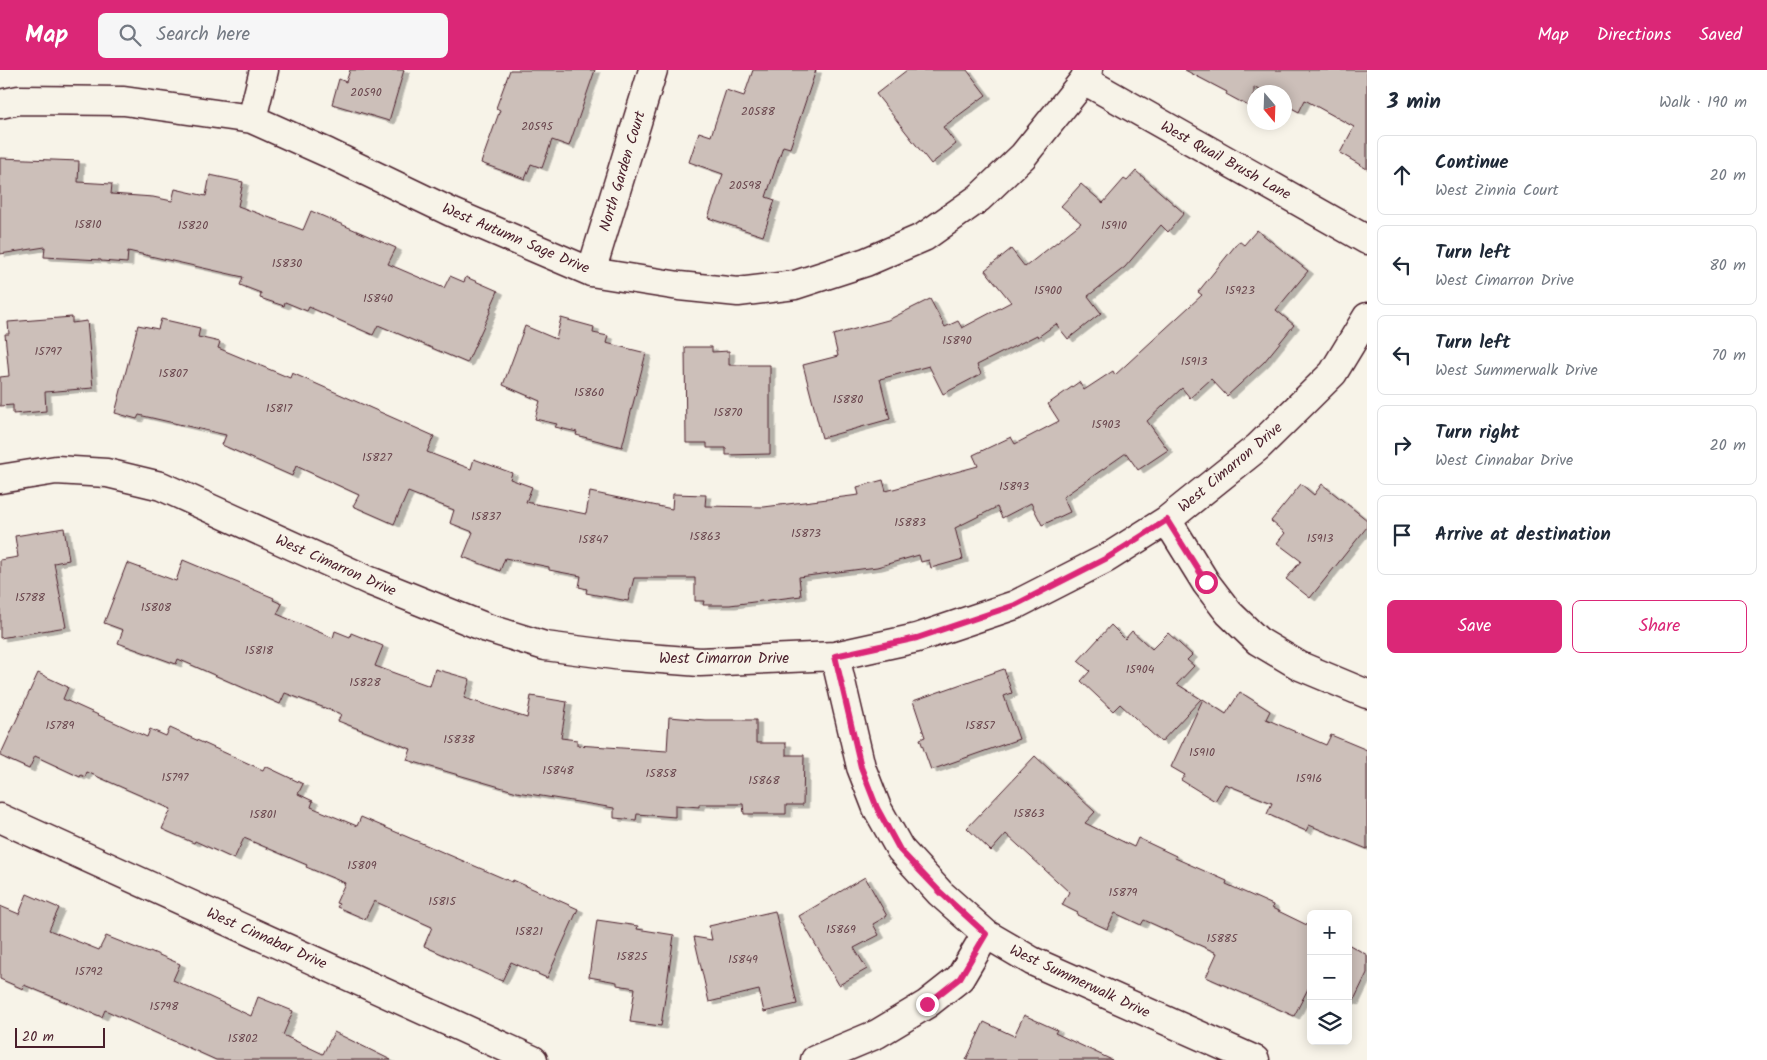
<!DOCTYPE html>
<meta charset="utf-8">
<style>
:root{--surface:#fff;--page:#f6f6f7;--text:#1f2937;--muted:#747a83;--line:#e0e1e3;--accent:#db2777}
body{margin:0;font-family:Kalam,sans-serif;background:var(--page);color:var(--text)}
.controls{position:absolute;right:15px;bottom:15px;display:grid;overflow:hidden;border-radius:8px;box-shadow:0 2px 12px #0003}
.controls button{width:45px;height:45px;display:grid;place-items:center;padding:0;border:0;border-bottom:1px solid var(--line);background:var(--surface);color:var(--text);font:25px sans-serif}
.compass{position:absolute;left:1247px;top:15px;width:45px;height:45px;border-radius:50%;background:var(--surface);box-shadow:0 2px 12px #0003;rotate:161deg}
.scale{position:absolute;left:15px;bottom:12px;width:90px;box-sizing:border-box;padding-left:5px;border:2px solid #4a1f2b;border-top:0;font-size:14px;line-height:18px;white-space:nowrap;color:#4a1f2b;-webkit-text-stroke:4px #f7f3e8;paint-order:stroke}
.stop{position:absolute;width:15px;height:15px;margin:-11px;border:4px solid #db2777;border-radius:50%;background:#fff}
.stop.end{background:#db2777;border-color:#fff;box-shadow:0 1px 5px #0008}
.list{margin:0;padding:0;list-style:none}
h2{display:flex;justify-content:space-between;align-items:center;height:65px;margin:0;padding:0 20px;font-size:21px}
h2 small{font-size:16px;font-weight:400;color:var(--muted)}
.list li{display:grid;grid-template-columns:32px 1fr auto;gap:15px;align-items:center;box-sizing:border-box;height:80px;margin:0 10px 10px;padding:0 10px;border:1px solid var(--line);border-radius:8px}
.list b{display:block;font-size:19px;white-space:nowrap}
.list p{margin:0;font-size:16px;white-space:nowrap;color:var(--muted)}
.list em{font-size:16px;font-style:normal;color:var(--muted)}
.actions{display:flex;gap:10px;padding:15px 20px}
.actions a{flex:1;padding:11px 0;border:1px solid var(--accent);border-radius:8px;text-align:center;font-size:18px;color:var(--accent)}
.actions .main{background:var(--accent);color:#fff}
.icon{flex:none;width:28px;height:28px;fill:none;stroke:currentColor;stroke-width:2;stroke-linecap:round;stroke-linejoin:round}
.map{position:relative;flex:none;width:1367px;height:990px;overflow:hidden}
header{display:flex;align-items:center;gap:30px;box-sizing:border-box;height:70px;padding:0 25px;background:var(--accent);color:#fff}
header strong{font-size:24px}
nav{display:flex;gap:28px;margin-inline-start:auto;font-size:18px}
.search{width:350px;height:45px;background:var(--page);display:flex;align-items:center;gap:12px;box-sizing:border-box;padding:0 18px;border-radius:8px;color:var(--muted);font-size:19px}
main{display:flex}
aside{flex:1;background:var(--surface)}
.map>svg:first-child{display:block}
</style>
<header>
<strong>Map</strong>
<div class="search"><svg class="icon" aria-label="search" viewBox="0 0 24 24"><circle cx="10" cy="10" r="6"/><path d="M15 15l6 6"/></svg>Search here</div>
<nav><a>Map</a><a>Directions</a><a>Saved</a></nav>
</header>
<main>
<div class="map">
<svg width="1367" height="990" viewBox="0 0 1367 990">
<defs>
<filter id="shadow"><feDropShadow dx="5.5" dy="3" stdDeviation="0" flood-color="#0004"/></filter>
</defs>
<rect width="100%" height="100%" fill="#f7f3e8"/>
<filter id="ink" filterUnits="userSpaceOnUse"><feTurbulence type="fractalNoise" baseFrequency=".02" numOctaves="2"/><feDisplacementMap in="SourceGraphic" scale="10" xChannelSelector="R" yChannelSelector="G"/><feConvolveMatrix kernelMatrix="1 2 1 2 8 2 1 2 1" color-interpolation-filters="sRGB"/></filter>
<g filter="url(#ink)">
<path fill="#ccbfb9" stroke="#4a1f2b" filter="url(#shadow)" d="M350,0H404L389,51L332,34L339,9L346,12Z
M510,0H595L569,76L552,70L542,98L531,94L525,109L481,93L500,40L496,38Z
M753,0H816L790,78L783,76L766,127L775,130L763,166L708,148L723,104L689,92L699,62L711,66L726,20L744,26Z
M907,0H967L986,25L943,57L956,74L931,94L876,24Z
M1185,0H1367V99L1340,83L1354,57L1305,30L1299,42L1284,34V22H1264L1254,17V39L1226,24L1227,22Z
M0,88L79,91L78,112L112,114L111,124L153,127L172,131L175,119L206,126L210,105L243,112L238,136L303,160L311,141L396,178L388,194L444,218L450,206L464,212L466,207L498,221L490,239L491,240L467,293L378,255L373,265L309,237L307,241L285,232L284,236L260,228L261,223L240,215L243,207L128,181L127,193L101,191V190L44,187L45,177L0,184Z
M1136,101L1184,143L1168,162L1161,155L1125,197L1088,226L1101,243L1068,269L1056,254L1038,267L1037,265L977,295L981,304L943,324L929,296L880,309L890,349L822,368L803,295L838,286L833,265L888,250L930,229L945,257L958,251L962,258L1011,232L985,200L1011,179L1025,197L1081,153L1061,136L1081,114L1103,133L1124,109L1127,111Z
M1257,160L1308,201L1276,240L1294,255L1264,292L1227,326L1211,309L1190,328L1182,318L1147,351L1168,380L1138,400L1126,383L1063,427L1070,442L1042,455L1031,433L1002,448L997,437L955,458L963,489L931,498L929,490L921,492L919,485L877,497L799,507L801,526L730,535H703L704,531H695V508H634L628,531L586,523L587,519L579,517L581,506L549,500V497L505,488L500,501L463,487L473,462L450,453L454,440L408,422L394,454L353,436L359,425L296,396L292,406L222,375L226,365L139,345L137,349L115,343L138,255L158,259L161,249L200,258L198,267L220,272L218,278L290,308L292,303L434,366L427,382L471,399L474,389L512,403L510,409L532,417L526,432L586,444L590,422L672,439L673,424L706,425L705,436L764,437L859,425L857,417L883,410L886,421L978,396L973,385L1011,367L1015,374L1059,351L1048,334L1079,312L1084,320L1113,301L1115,305L1202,225L1198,222L1239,171L1244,175Z
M72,247V253L87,251L93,318L45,322L46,341L13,344V335L0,336V307L9,306L5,264H9L8,252Z
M561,248L594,257L593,263L608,266L606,273L646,283L622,377L576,365L577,362L555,357L557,354L535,349L540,331L503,315L525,256L556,269Z
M685,277H712V282L729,281V295H770V384L726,385V378H707V373H686Z
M1301,414L1314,425L1322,414L1367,450V457L1310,528L1286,509L1301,491L1277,473L1285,463L1271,451Z
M64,458L69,490L54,493L66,557L0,568V490L18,487L15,466Z
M183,490L274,528L273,530L282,534L277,544L333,568L335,561L350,567L351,563L383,576L375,596L430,616L435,599L470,609L464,628L527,648L531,626L567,632L561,668L577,670V675L667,681L669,647L705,650H756V673H786V685H804L803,735H786V744H744L743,734H699V737L675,735V747L637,744L636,750L614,748V738L517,722L407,690L411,679L338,651L341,644L285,623L280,634L178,589L176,594L118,573L123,560L104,553L127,493L176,511Z
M1111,555L1125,569L1132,561L1152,579L1168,563L1192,585L1187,590L1194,596L1177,614L1201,629L1161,672L1120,634L1113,641L1081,611L1090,601L1078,591Z
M1004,599L1012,623L1004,626L1019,669L931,700L920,669L925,667L913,631Z
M38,603L68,617L63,629L147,667L150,659L166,666L170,658L263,700L265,696L303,714L298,724L313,731L311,737L357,756L361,747L512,812L513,810L578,839L547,908L511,892L502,911L424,876L432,857L374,831L365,849L337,837L339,834L336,833L345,813L306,797L307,795L244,768L234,789L195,771L194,773L162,759L171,739L87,702L85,707L81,705L80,707L35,686L29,699L0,686Z
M1240,622L1270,641L1266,649L1326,675L1331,665L1367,680V779L1309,755L1306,761L1267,744L1272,733L1225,714L1215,731L1181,710L1185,705L1171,697L1203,629L1226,644Z
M1035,686L1095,742L1085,753L1134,777L1138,768L1176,786L1175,788L1227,811L1226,814L1273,835L1272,838L1311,857V913L1294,946L1206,907L1217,883L1144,850L1141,855L1115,843L1107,859L1077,845L1078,843L1062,835L1069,822L1006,764L991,781L967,758Z
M865,807L887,846L873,854L879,865L854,878L867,899L839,915L799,846Z
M27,824L59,838L49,860L99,880L106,866L149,883L150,881L180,894L173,910L251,946L258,927L293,941L283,965L323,984L334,962L391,990H216L105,940L102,947L24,915L23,919L0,909V836L19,844Z
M775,841L797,934L764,942L759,920L709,932L694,867L712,870L709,856Z
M597,850L638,856L637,859L674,865L661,956L630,952L635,918L617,915V912L589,907Z
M1348,874L1367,885V903L1353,932L1348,930Z
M1024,945L1057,960L1055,963L1112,990H966L984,952L1014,966Z"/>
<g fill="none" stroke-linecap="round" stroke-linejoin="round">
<g stroke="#4a1f2b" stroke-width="31">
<path id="street" d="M1084,10L1367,170
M0,34L19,30L124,31L252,49L328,83L451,142L591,202L679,216L738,222L795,215L866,192L924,167L979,128L1023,86L1084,10L1088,0
M252,49L264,0
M591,202L653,0
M0,409L56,400L107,403L161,416L370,511L487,558L545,576L622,586L700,592L835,586L917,568L1015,535L1107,488L1167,450L1258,377L1333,303L1367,247
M1167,450L1206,513L1229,543L1258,571L1300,596L1367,624
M835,586L861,697L877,738L900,779L940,823L986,864L1032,891L1255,990
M0,748L533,990
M815,990L877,964L927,934L960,908L986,864"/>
</g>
<use href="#street" stroke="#f7f3e8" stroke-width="28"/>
</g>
</g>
<g fill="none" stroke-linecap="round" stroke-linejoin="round" filter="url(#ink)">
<path stroke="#db2777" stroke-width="6" d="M927,934L960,908L986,864L940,822L900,780L877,738L861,697L835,586L917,568L1015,535L1107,488L1167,450L1206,512"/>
</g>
<g text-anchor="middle" stroke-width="4" stroke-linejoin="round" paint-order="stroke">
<g font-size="12" fill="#6a474e">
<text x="366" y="26">20590</text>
<text x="758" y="45">20588</text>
<text x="537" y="60">20595</text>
<text x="745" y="119">20598</text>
<text x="88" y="158">15810</text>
<text x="193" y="159">15820</text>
<text x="1114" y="159">15910</text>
<text x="287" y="197">15830</text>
<text x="1048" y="224">15900</text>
<text x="1240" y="224">15923</text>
<text x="378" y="232">15840</text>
<text x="957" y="274">15890</text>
<text x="48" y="285">15797</text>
<text x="1194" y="295">15913</text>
<text x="173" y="307">15807</text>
<text x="589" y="326">15860</text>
<text x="848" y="333">15880</text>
<text x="279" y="342">15817</text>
<text x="728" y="346">15870</text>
<text x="1106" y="358">15903</text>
<text x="377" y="391">15827</text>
<text x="1014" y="420">15893</text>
<text x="486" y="450">15837</text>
<text x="910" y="456">15883</text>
<text x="806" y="467">15873</text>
<text x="705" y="470">15863</text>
<text x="1320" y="472">15913</text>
<text x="593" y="473">15847</text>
<text x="30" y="531">15788</text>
<text x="156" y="541">15808</text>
<text x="259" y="584">15818</text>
<text x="1140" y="603">15904</text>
<text x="365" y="616">15828</text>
<text x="60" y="659">15789</text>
<text x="980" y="659">15857</text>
<text x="459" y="673">15838</text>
<text x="1202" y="686">15910</text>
<text x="558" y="704">15848</text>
<text x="661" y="707">15858</text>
<text x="175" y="711">15797</text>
<text x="1309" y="712">15916</text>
<text x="764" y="714">15868</text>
<text x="1029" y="747">15863</text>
<text x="263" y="748">15801</text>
<text x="362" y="799">15809</text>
<text x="1123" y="826">15879</text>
<text x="442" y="835">15815</text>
<text x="841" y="863">15869</text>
<text x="529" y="865">15821</text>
<text x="1222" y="872">15885</text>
<text x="632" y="890">15825</text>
<text x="743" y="893">15849</text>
<text x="89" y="905">15792</text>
<text x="164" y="940">15798</text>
<text x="243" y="972">15802</text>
</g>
<g font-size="15" fill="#4a1f2b" stroke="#f7f3e8">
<text transform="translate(1226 90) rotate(29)" y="5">West Quail Brush Lane</text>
<text transform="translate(622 101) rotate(-73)" y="5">North Garden Court</text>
<text transform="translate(516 168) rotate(23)" y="5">West Autumn Sage Drive</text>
<text transform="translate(1230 397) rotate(-40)" y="5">West Cimarron Drive</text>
<text transform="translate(336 495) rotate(24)" y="5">West Cimarron Drive</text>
<text x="724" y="593">West Cimarron Drive</text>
<text transform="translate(267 868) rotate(24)" y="5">West Cinnabar Drive</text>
<text transform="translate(1080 911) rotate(25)" y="5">West Summerwalk Drive</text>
</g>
</g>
</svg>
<div class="controls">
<button>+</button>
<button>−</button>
<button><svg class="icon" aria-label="layers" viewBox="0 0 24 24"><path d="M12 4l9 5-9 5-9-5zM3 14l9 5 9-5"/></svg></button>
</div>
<svg class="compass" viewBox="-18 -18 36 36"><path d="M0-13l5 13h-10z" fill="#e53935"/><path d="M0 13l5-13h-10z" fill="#747a83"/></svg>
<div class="scale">20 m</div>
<div class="stop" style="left:1206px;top:512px"></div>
<div class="stop end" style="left:927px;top:934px"></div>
</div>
<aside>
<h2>3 min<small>Walk · 190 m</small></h2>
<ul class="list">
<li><svg class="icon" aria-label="ahead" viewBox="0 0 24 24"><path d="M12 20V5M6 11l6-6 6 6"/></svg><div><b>Continue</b><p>West Zinnia Court</p></div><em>20 m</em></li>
<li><svg class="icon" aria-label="left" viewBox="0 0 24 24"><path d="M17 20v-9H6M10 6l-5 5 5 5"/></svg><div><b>Turn left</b><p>West Cimarron Drive</p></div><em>80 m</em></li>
<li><svg class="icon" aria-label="left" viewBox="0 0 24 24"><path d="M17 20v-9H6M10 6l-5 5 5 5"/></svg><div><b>Turn left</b><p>West Summerwalk Drive</p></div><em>70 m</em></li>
<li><svg class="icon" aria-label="right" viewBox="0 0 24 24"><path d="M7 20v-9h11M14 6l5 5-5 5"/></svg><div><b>Turn right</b><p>West Cinnabar Drive</p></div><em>20 m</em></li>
<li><svg class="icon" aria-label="arrive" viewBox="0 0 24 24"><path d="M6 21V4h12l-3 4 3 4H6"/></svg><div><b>Arrive at destination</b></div></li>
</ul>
<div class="actions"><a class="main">Save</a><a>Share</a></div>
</aside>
</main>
